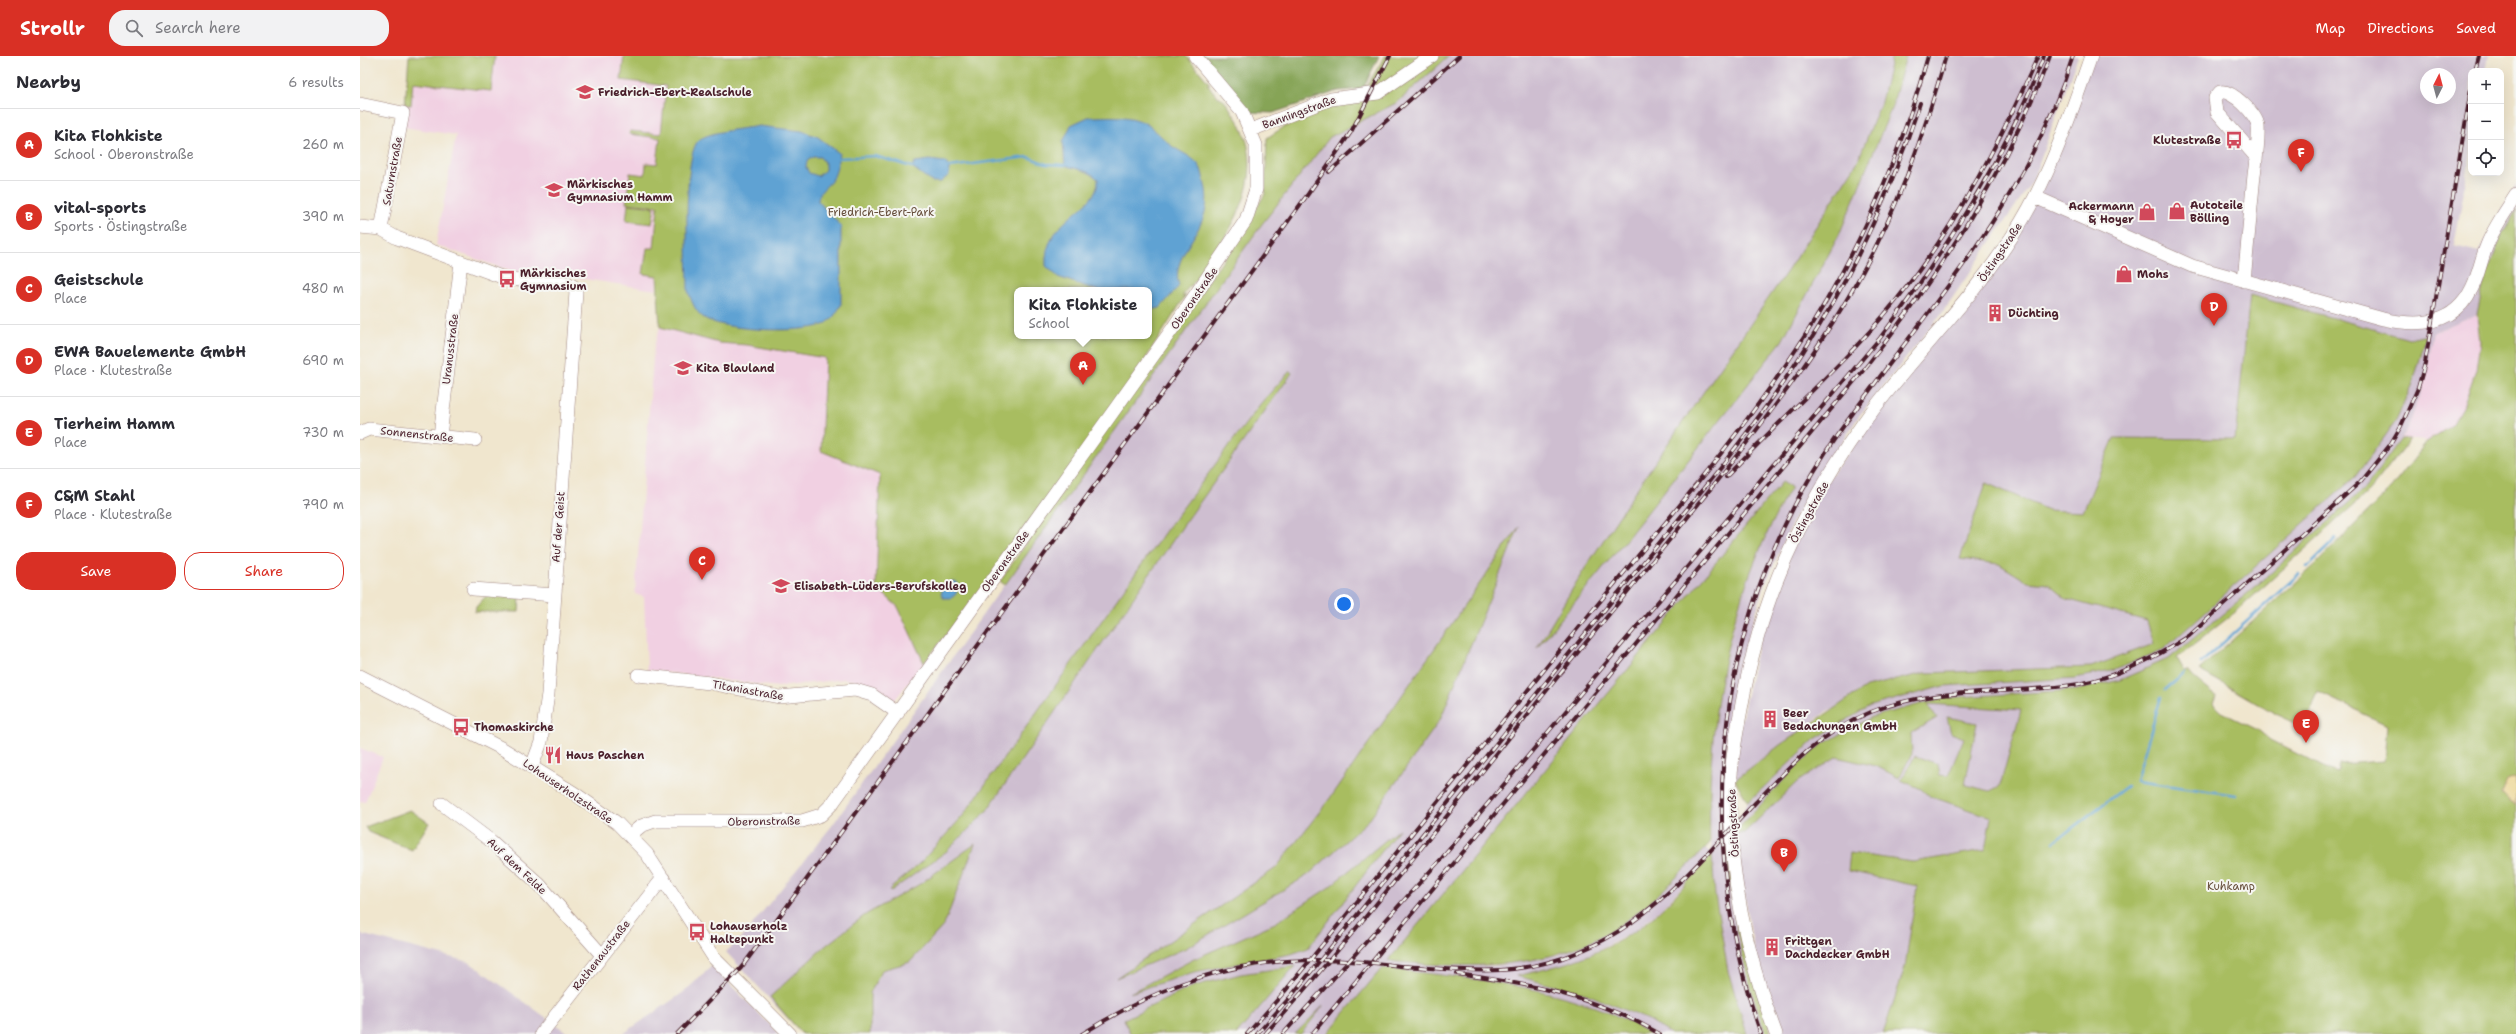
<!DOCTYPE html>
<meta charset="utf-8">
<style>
:root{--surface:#fff;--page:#f2f2f3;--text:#2b2b33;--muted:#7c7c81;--line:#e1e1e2;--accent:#d93025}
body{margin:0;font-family:"Shantell Sans",sans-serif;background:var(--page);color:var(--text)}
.controls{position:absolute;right:12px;top:12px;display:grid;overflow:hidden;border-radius:8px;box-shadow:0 4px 16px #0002}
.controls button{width:36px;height:36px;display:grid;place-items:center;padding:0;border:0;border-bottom:1px solid var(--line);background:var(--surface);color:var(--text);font:20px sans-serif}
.compass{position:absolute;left:2060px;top:12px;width:36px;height:36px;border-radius:50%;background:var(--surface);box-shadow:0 4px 16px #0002;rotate:6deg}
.you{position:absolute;left:984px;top:548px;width:14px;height:14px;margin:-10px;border:3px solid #fff;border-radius:50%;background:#1a73e8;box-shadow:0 0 0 6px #1a73e833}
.badge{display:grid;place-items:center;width:26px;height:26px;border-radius:50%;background:var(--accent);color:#fff;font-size:13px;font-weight:700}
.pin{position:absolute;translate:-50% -33px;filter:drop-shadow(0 1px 2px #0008)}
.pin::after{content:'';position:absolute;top:21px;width:14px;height:12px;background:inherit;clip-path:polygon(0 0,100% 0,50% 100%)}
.popup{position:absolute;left:654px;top:231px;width:138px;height:52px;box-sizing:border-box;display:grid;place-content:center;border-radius:8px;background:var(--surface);filter:drop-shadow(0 1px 3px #0005);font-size:13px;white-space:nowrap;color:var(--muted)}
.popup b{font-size:15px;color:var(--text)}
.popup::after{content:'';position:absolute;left:50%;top:100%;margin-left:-8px;border:8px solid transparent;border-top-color:var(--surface)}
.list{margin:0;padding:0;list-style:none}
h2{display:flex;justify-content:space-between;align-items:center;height:52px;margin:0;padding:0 16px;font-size:17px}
h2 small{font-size:13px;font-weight:400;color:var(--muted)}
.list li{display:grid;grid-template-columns:26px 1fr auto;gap:12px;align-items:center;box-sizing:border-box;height:72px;padding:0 16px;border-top:1px solid var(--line)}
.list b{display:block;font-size:15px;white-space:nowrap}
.list p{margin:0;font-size:13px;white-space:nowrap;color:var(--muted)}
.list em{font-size:13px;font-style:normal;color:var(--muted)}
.actions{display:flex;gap:8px;padding:12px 16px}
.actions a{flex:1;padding:9px 0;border:1px solid var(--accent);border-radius:16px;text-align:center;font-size:14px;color:var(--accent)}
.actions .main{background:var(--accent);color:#fff}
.icon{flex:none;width:22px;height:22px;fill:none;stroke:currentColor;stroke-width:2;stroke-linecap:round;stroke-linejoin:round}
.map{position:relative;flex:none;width:2156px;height:978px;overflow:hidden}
header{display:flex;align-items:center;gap:24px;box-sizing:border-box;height:56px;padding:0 20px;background:var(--accent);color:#fff}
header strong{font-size:19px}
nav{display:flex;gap:22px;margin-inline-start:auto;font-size:14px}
.search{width:280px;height:36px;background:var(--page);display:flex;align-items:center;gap:10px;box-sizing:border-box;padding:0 14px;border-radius:16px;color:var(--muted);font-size:15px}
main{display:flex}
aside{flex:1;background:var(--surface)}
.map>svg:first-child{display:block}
</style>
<header>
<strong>Strollr</strong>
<div class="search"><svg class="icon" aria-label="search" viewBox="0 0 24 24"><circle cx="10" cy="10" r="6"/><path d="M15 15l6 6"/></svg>Search here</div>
<nav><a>Map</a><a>Directions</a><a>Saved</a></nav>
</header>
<main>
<aside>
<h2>Nearby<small>6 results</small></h2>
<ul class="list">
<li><span class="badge">A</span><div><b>Kita Flohkiste</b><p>School · Oberonstraße</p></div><em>260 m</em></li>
<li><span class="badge">B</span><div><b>vital-sports</b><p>Sports · Östingstraße</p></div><em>390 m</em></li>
<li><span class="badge">C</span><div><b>Geistschule</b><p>Place</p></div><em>480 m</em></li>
<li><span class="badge">D</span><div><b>EWA Bauelemente GmbH</b><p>Place · Klutestraße</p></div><em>690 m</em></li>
<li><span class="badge">E</span><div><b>Tierheim Hamm</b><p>Place</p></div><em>730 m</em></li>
<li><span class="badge">F</span><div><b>C&amp;M Stahl</b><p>Place · Klutestraße</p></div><em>790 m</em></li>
</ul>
<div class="actions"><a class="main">Save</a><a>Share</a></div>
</aside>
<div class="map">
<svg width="2156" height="978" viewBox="0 0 2156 978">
<rect width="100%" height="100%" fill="#f6f6f2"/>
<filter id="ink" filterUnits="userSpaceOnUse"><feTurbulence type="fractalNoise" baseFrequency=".025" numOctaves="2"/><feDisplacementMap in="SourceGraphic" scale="8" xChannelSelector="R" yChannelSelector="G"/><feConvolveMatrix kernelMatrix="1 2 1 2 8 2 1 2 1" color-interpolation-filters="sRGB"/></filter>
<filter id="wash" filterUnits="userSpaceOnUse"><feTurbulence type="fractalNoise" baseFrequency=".012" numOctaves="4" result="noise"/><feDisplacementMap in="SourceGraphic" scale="16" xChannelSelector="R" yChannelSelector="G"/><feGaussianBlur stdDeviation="0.9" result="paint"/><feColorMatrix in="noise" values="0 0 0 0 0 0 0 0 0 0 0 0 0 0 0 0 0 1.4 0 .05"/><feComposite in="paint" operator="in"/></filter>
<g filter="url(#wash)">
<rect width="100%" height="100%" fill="#f0e6ce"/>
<path fill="#f1d0e2" d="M49,0H311L296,234L205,220L153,216L76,189L96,79L43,71Z
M2117,258L2120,286L2116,314L2103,351L2092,369L2068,385L2041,383L2047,374L2063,332L2074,276Z
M300,271L359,287L387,289L465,301L461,395L520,419L516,531L538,551L564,607L533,646L507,627L484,623L418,631L287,614L284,541L275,538L294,290Z
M0,692L23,701L5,746L0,745Z"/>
<path fill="#cebed0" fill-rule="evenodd" d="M1089,0H1718L1672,126L1580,260L1499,360L1435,461L1402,536L1377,625L1367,683L1365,763L1368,820L1378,884L1393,943L1406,978H1387L1368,915L1355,839L1352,798L1303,851L1275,875L1224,902L1192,912L1158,920L1227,938L1288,964L1311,978H1290L1255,961L1194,939L1137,927L1023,912L966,978H442L366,896L383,880L471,771L902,168L995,49L1013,55ZM1422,426L1431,431L1393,504L1366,597L1357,638L1351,689L1349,740L1352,797L1346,792L1259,869L1198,899L1134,910L1028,905Z
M1732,0H2129L2126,15H2111V96L2094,190L2119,196L2156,128V154L2131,205L2117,258L2074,276L2063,332L2047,374L2006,431L1901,526L1810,602L1760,624L1717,634L1583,642L1512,661L1461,689L1436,711L1374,776L1384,777L1437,726L1476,701L1516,710L1539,722L1552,698L1551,677L1568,648L1662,654L1640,730L1630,735L1605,729L1617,667L1604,681L1588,720L1541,724L1561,733L1569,740L1632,761L1625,794L1553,806L1490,797L1488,815L1557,830L1545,911L1523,978H1419L1400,929L1374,777L1388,746L1455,683L1510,650L1584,630L1715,622L1804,593L1890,515L2034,368L2052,330L2066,279L2049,283L1891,239L1875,383L1755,382L1723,456L1688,454L1626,427L1600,503L1639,508L1668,525L1688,528L1706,543L1787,565L1794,588L1731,611L1565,617L1467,655L1375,724L1377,683L1410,535L1463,430L1654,178ZM2066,18H2090V42H2066Z
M0,878L109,906L209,978H0Z
M352,910L419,978H263L324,936Z"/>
<path fill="#a8bd61" stroke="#796e46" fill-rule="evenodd" d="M49,0H135L131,35L53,26L51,49H45Z
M264,0H826L850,28H847L857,40C865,42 871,55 876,62C914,122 866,182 831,230H829L822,241L826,239L721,405L564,607L538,551L516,531L520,419L461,395L465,302L387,289L359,287L300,271L297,220L283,218L287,192H294L298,150L266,147L270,117L285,119L286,107L297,108L300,82L269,78L270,75L301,78L306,30L261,24ZM657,234H789V280H657Z
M1025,0H1089L1038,46L970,81L902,168L645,529L640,525L875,187L905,138L907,82C936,62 962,52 997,46Z
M1532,0H1546L1532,51L1479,179L1422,285L1265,485L1177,592L1222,517L1284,422L1428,214L1498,105L1521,46Z
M268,148L295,151L292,168L266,165Z
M2156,154V978H1523L1545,911L1557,830L1488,815L1490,797L1553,806L1625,794L1631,761L1569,740L1561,733L1541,724L1555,700L1578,708L1580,719L1588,720L1604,682L1591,677L1587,661L1617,667L1605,729L1630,735L1640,730L1661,654L1568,648L1577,662L1551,677L1552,698L1539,722L1516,710L1476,701L1437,726L1384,777H1374L1436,711L1461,689L1512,661L1583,642L1717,634L1760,624L1810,602L1901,526L2006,431L2041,383L2050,384L2009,435L1878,554L1817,602L1825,616L1828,615L1833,621L1856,640L1853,648L1861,656L1898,674L1910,684L1969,714L1977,717L1979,708L2024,705L2027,669L1958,636L1944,671L1916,658L1839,614L1955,509L2032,431L2068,385L2092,369L2103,351L2116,314L2120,286L2117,258L2123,230L2140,183Z
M1890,239L2049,283L2067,279L2052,330L2034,368L1995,421L1804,593L1755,614L1715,622L1584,630L1510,650L1455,683L1388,746L1375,724L1420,689L1506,631L1565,617L1731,611L1794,588L1787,565L1706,543L1688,528L1668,526L1639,508L1600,503L1626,427L1688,454L1723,456L1754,382L1875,383Z
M930,315L932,317L818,477L626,756L587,795L531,835L529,834L560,807L602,761L807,473L901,347Z
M1422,426L1431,431C1366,545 1347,658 1350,787C1322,816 1294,846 1260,869C1192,915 1107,913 1028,905Z
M1159,471L1080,664L1010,763L948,819L826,892L756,922L916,812L974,737Z
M126,540L160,542L159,556H115L116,551Z
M50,754L69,767L52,794L8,776L5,771Z
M1039,773L948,892L931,898L834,916L770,937L832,904L915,867L968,832Z
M1366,785L1411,978H1406C1383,915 1370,852 1366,785Z
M615,788L584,869L550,906L522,914L510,937V978H442L410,941L464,891L505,859L560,828Z
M1352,798L1355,839L1368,915L1387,978H1311L1288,964L1227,938L1156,920C1198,911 1240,899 1275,875C1305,855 1328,824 1352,798Z
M935,910L877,978H770L764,963L834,930L881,918Z
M1022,912C1109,923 1214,929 1290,978H967Z
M963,950L941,978H935Z"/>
<path fill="#86a457" stroke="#686241" d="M835,0H1019L1003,33L978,35L913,57L882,56Z"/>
<path fill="#eeda9e" stroke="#9c7c64" d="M2156,722V748L2148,744L2142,737L2147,725Z"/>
<path fill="#5fa2d3" stroke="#54607f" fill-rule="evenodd" d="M728,61C746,61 769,58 785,67C795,73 804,84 813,91C821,96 832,101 838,108C842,112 843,121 844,125C859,173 808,194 819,230L800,252L789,254V234H736L698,221L686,210C682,163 740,154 738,123C727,113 717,114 705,109L703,86L711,69Z
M399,70L442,75L458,81L479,97C478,106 477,116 472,124C466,132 459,134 458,145L481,170V249C477,256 472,265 463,269C440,277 371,275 348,264C336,259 332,246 328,235C328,210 322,98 339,84C350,75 384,73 399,70ZM453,101H460L465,107V114L458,120L449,117L446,111L447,105Z
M569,104L585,106L589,111V119L581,126H572L552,111L555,106Z
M592,525L597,526C599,533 597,539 591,542H583L581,538L584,529Z"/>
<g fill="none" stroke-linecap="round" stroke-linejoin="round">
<path stroke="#5fa2d3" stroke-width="2.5" d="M479,102L515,100L552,111
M589,111L668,101L686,108L705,109
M1947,511L1976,483
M1841,607L1939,518
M1805,634L1825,617
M1801,641L1776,725L1876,739
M1694,786L1767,730"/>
</g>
</g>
<g filter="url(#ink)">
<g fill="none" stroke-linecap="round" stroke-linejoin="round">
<g stroke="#9d827c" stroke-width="14">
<path id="minor" d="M0,48L43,57L21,173
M891,74L971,43L1018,37L1072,0
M1675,141L1832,210L2023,263C2058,271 2094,270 2112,232C2119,218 2121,203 2127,189C2134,171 2146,155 2156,139
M0,171L21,173L37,182L147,223L207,227L213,230L216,236L188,638L181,686L172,710
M1884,225C1887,190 1891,154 1894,119C1896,104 1899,86 1898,70C1897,59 1872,33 1860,36L1855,42L1857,56L1896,101
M0,377L9,373L115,384
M80,380L101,206
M113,533L194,539
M278,619L350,627L419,641L495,634L512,639L538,657
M0,620L143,693L214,737L257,767L287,798L354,902L430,978
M82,748L131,785L179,828L241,898
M270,779L281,770L295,765H442L461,759L472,748L813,272L886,164L896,133V89L882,56L835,0
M181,978L303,822
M1416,978C1389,906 1371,827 1370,750C1369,718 1375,685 1381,653C1400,545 1440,455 1504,366C1551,301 1610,247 1653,179C1688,126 1710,60 1731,0"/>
</g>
<use href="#minor" stroke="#fff" stroke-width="13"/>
<g stroke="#4a1f2b" stroke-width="4">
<path id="rail" d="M2115,15L2119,0
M969,116L1099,0
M1366,421C1421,362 1483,310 1534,247C1595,172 1639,88 1678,0
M1043,910C1075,912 1109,916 1141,914C1259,906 1321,825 1396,746C1430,710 1463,675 1511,656C1578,629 1649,640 1719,628C1759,620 1795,602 1829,580L2000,426L2030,389L2041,370L2058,332L2065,307L2111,33
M1097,918C1171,928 1234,940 1300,978
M317,978L381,912L422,857L948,138L991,76L1030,0
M722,978C835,908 917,893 1048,911
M887,978L926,934C1023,813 1120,693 1218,572C1293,481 1372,391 1437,292C1496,203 1539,103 1568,0
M897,978L932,939C1033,815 1133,691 1234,567C1305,478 1382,392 1443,296C1493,219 1531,135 1560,47
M905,978C1007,865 1100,742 1196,623C1251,556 1306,489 1359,422C1417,349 1473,276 1515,192C1546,131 1567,66 1586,0
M923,978L1082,802L1520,282C1586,195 1644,103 1684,0
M952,978L1502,316C1579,219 1646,116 1690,0
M1401,978C1330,776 1355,551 1480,375C1567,253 1667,146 1713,0"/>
</g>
<use href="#rail" stroke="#f6f6f2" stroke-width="2.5" stroke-dasharray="8" stroke-linecap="butt"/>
</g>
</g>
<defs>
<g id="school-bare" transform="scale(1.38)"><path d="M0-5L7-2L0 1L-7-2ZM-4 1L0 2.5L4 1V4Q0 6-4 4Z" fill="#d1495b" stroke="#f6f6f2" stroke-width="2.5" paint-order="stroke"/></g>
<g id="bus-bare" transform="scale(1.38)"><path d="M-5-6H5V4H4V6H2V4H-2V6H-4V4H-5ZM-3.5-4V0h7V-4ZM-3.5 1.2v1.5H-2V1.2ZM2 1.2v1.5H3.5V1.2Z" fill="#d1495b" stroke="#f6f6f2" stroke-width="2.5" paint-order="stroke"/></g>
<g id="shop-bare" transform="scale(1.38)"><path d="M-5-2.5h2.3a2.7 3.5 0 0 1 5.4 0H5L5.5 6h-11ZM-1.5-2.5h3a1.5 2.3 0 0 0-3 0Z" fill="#d1495b" stroke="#f6f6f2" stroke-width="2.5" paint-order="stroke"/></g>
<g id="building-bare" transform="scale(1.38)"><path d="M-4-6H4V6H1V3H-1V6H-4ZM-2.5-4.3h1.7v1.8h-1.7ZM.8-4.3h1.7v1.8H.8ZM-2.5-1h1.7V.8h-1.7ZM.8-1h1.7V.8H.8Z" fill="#d1495b" stroke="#f6f6f2" stroke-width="2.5" paint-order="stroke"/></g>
<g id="restaurant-bare" transform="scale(1.38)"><path d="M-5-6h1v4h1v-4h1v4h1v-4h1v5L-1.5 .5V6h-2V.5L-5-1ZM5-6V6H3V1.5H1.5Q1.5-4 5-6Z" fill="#d1495b" stroke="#f6f6f2" stroke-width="2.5" paint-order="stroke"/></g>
</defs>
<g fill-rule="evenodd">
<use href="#school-bare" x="225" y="36"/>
<use href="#bus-bare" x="1874" y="84"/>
<use href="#school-bare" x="194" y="134"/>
<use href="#shop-bare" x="1817" y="155"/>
<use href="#shop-bare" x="1787" y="156"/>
<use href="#shop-bare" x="1764" y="218"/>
<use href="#bus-bare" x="147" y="223"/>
<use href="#building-bare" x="1635" y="257"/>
<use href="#school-bare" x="323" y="312"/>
<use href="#school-bare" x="421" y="530"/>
<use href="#building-bare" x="1410" y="663"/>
<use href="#bus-bare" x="101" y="671"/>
<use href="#restaurant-bare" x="193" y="699"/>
<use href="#bus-bare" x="337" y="876"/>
<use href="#building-bare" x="1412" y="891"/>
</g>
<g text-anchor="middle" stroke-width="4" stroke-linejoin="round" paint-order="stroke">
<g font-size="11" font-weight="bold" fill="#4a1f2b" stroke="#f6f6f2" text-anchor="start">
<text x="238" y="40">Friedrich-Ebert-Realschule</text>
<text x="1861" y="88" text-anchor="end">Klutestraße</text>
<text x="207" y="132">Märkisches<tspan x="207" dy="13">Gymnasium Hamm</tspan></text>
<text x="1830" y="153">Autoteile<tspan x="1830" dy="13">Bölling</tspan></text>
<text x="1774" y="154" text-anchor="end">Ackermann<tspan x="1774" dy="13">&amp; Hoyer</tspan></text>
<text x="160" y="221">Märkisches<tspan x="160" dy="13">Gymnasium</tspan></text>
<text x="1777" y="222">Mohs</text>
<text x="1648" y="261">Düchting</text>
<text x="336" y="316">Kita Blauland</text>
<text x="434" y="534">Elisabeth-Lüders-Berufskolleg</text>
<text x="1423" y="661">Beer<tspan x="1423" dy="13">Bedachungen GmbH</tspan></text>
<text x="114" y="675">Thomaskirche</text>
<text x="206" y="703">Haus Paschen</text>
<text x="350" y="874">Lohauserholz<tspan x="350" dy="13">Haltepunkt</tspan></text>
<text x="1425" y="889">Frittgen<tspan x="1425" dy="13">Dachdecker GmbH</tspan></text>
</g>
<g font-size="11" fill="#4a1f2b" stroke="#f6f6f2">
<text transform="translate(939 56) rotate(-20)" y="4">Banningstraße</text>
<text transform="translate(32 115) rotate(-80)" y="4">Saturnstraße</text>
<text transform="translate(1640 196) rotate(-56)" y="4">Östingstraße</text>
<text transform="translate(834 242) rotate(-55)" y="4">Oberonstraße</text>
<text transform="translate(90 293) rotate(-83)" y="4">Uranusstraße</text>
<text transform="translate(57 378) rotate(6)" y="4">Sonnenstraße</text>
<text transform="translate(1449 456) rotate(-61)" y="4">Östingstraße</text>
<text transform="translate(198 471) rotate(-86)" y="4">Auf der Geist</text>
<text transform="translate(645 505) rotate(-54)" y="4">Oberonstraße</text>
<text transform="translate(388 634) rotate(10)" y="4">Titaniastraße</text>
<text transform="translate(208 735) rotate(34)" y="4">Lohauserholzstraße</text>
<text transform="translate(404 765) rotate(-1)" y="4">Oberonstraße</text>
<text transform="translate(1373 767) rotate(-93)" y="4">Östingstraße</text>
<text transform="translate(157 810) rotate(43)" y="4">Auf dem Felde</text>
<text transform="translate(241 899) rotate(-52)" y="4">Rathenaustraße</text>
</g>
<g font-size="11" fill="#664e3b" stroke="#f6f6f2">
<text x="521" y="160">Friedrich-Ebert-Park</text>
<text x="1871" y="834">Kuhkamp</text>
</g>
</g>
</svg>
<div class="controls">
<button>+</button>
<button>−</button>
<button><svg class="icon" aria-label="locate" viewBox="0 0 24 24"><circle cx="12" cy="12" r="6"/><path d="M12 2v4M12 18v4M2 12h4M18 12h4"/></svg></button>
</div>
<svg class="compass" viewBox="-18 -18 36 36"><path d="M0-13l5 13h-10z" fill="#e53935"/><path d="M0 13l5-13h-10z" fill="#7c7c81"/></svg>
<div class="you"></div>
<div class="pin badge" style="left:723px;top:329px">A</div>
<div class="popup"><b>Kita Flohkiste</b>School</div>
<div class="pin badge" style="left:1424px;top:816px">B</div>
<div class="pin badge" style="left:342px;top:524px">C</div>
<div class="pin badge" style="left:1854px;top:270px">D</div>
<div class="pin badge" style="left:1946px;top:687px">E</div>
<div class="pin badge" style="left:1941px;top:116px">F</div>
</div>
</main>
